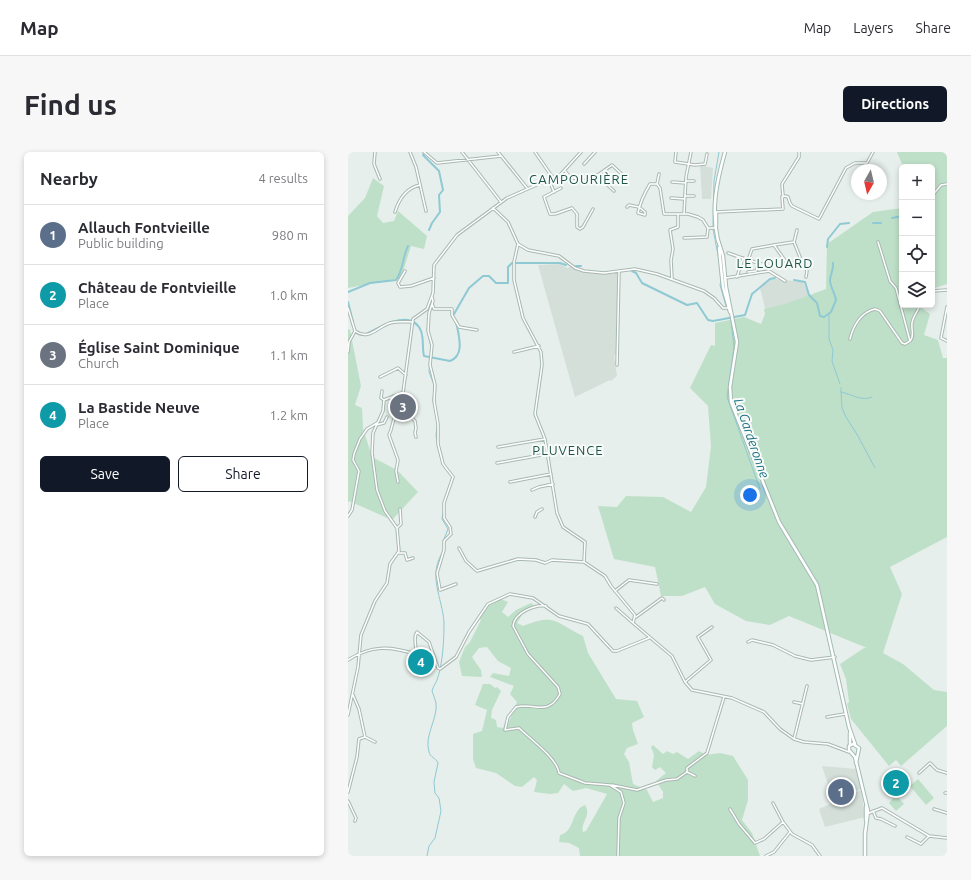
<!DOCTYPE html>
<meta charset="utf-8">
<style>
:root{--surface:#fff;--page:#f7f7f7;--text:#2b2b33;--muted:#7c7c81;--line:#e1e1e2;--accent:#111827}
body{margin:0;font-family:Ubuntu,sans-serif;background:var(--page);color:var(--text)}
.controls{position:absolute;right:12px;top:12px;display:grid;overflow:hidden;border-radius:6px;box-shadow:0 2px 6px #0003}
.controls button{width:36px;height:36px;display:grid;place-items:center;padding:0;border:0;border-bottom:1px solid var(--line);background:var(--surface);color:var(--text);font:20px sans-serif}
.compass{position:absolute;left:503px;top:12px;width:36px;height:36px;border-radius:50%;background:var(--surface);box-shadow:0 2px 6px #0003;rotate:188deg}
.you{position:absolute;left:402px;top:343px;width:14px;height:14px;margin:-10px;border:3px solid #fff;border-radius:50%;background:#1a73e8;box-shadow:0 0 0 6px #1a73e833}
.badge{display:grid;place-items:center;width:26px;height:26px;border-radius:50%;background:var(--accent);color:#fff;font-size:13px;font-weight:700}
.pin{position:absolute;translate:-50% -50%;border:2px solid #fff;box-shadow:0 1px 4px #0006}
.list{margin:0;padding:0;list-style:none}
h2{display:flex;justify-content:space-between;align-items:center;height:52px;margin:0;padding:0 16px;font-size:17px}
h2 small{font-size:13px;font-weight:400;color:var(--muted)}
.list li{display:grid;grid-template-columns:26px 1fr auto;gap:12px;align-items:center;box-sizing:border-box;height:60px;padding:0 16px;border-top:1px solid var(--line)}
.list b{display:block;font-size:15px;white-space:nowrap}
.list p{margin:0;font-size:13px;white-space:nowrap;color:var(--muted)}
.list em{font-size:13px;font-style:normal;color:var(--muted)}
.actions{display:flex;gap:8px;padding:12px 16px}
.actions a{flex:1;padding:9px 0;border:1px solid var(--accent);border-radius:6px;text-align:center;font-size:14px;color:var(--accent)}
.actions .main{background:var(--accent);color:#fff}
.icon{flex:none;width:22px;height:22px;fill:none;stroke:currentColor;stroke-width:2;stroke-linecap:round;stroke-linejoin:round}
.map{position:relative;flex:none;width:599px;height:704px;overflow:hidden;border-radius:6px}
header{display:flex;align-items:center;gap:24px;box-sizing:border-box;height:56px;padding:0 20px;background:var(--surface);border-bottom:1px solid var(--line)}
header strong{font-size:19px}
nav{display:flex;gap:22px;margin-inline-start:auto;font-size:14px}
.intro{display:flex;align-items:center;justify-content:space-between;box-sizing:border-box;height:96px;padding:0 24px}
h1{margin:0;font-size:28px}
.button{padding:10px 18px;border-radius:6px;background:var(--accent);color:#fff;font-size:14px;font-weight:700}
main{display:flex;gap:24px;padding:0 24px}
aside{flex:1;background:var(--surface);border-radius:6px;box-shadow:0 2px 6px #0003}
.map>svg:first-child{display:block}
</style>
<header>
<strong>Map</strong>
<nav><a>Map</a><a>Layers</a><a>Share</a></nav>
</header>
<div class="intro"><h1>Find us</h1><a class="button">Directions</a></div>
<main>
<aside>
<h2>Nearby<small>4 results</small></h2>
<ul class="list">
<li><span class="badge" style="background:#5c6f8a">1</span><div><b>Allauch Fontvieille</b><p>Public building</p></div><em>980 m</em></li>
<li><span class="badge" style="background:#0f9aa8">2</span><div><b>Château de Fontvieille</b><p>Place</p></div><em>1.0 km</em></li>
<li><span class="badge" style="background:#6b7280">3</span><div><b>Église Saint Dominique</b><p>Church</p></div><em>1.1 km</em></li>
<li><span class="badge" style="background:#0f9aa8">4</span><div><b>La Bastide Neuve</b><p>Place</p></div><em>1.2 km</em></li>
</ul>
<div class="actions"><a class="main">Save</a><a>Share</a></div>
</aside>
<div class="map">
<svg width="599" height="704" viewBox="0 0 599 704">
<rect width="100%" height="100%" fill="#e6efeb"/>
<path fill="#d4dfda" d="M352,13L365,16L363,47H354Z
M213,112L219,116L225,114L235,120L256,122L268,121L270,123L268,201L266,205L269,224L263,229L262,228L227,245L190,113Z
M428,127L455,130L462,146L418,160L412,136L422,128Z
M474,614L508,617L513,637L485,648Z
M513,638L517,665L477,675L471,657Z"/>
<path fill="#bfe0c8" d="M549,0H599V132L584,137V15H555Z
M25,26L36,34L29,64L35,71L46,69L50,59L79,84L76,97L63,94L53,126L0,136V64L17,46Z
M554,56V153H570L582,162L576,183L590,188L595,206H599V385L542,415L554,442L535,501L555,512L586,538L599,540V574L553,614L548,608L541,614L503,567L499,552L501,550L498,527L492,512L516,496H519L441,464L422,473L398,469L367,452L357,435L334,444H313L307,415L266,407L250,354L269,355L278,344L315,345L343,360L358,335L363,294L360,254L342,236L363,193L367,194V171L396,165L413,172L417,162L416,157L440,151L478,137L479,92L525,60Z
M0,177L2,178L13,234L7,253L14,256L15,276L24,305L49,318L70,340L44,368L1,349L0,351Z
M150,446L160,450L154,460L160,465L168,458L183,451L186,453L173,462L174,463L169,471L175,474C208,461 206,470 235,484L240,501L268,547L289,549L296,565L284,571L285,578L290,592L279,596L276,602L281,610L285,632L299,638L305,650L315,646V640L308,629L318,621L312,615L307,618L304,615L306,603L303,595L305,593L315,602L319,599L325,602L329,600L340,607L351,599L358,603L372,601L385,604L400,628V648L394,668L404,681L412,704H232L231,696L221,691L211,690L212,683C227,680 223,658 237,653C244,663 232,671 235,680L238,679L259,642L238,636L225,639L216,632L210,641L202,642L186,640L189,628L186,625L174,635L167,634L148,621L128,616L125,607V582L134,579L139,558L127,553L135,532H142L147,536L149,535L153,539L144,558L143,566L148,568L149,575L155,576L157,572H160L169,550L162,542L166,534L142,525L145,521L161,524L163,516L150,509L139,495L131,496L124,505L133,518L134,525L114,524L111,510L117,495L122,490L133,468L130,464L136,456Z
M570,627L586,646L578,653L562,634Z
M548,643L556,652L548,659L541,651Z"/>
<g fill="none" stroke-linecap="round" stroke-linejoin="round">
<path stroke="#8ec9d4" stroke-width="1" d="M365,74L366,29L371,0
M365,77L371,108
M373,128L372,133L378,154
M481,162V187L485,198L484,209L492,232
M383,168L386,195L379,245L412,337
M79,177L83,195L81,220L86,233L85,249L88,264
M493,236V240C503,242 514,250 524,245
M493,240L494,256L498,265L510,284L527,316
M89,275L88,283L90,296
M94,310L97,316
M96,350L102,332
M95,361L94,367L100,377L96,387
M79,704L81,694L87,686L93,659L91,646L87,641L86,630L90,611C88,606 82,605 81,600C76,583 90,567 88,551C87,547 85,542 84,539C85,534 89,530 90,525C95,509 96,487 96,470C94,445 80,425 94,401"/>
<path stroke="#8ec9d4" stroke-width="2" d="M77,0L75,3L91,19L95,38L91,43L92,60L84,71L81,78
M544,66L554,64
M525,71H533
M479,95L480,87L492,72L501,71
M228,114H233
M284,119L288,121L294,131L339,153L349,151L360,168L365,169L397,163L404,142L422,127L427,126
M446,128L457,130L461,143L469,151L472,164L476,165L483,160L488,148C487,141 483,137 482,129C482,122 486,118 485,111
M0,140L22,131L48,128C56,117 54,106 60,94
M0,150L5,170
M106,162L121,136L135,124H141L148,131H160V115L164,111H212L218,113
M20,181C34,174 64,156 73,179C76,187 74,196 76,204L102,209C118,203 110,182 108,169"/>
<g stroke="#a8b8b2" stroke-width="3.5">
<path id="street" d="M27,0L26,12L32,27
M62,0L68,15L78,59
M76,0L89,11L153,4
M114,0L153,50
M150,0L179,36
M187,0L205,26
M328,0L327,10L347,13L357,12L359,2
M236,12L247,0
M217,19L222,25L240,30L264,13L279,27
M249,23L266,39
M201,28L206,40
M338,29H346
M324,30L338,31
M309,32L311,22
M213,36L196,45L202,62H207L224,56L229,62V75L232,77L235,75L245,57
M337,44H346
M435,44L434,32L451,5V0
M584,44L593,33L599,32
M323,46L337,47
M279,55L281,53L291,55L297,60V63L290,61C292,50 296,42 302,32H309L312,36L316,62H340L350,65L355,68L360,76H368
M145,56L160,70L170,92L166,110V128L175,166L193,200L194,213L187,262L197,287L209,361L215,375L237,390L236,410L257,424L263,434L287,463L285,471L324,504L337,530L344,538L384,546L416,560L432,577L446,587L456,590L480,592L501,600
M47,60C51,47 58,36 72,33
M368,60L435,57L434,45L437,44L440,45L442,51L444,54L471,67L498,16L507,11H519L525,0
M336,62L338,25L343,0
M336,86L359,85L360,76
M446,90L449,78
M530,90L542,129L548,136L562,189
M170,92L180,98L211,104L227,116L236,119L256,121L287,117L309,122L356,139L366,146L375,156H381
M426,93L446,90L452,105
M380,101L400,108L404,97L426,93L438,110C447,112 454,108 459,119L458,125
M400,108L417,113
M57,119L50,131L52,135L63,134L86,126
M400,120L408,119L411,111
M389,125L395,106
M378,126L421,119L437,129
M324,127L323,108L325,97L322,78L330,75V62
M584,139L599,138
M84,145L85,149L81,161L80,179L84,193L82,213L87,233L86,249L90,272V292L95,312L105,325L96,351V366L102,375L103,382L96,389V398L89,421L92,438L108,432
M84,152L86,157H104V163L111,175L129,178
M599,155L593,186L599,189
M0,156L7,179C21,189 29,175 42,171C49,169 57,170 65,170
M502,187C505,174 513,160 527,157L532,159L554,191L557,192L562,189
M562,189C567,184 563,178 564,171C565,164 570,159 572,153
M0,200L1,190L7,179
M166,200L191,194
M269,213L271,119
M32,225L50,216L58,223
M34,239L33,246L36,248
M43,246L47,254
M36,248L54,241
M49,261L47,254L58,249
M53,262L57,258H60
M28,273L36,271L39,265
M68,285L67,281L68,276L67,269L63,265L55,241L65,167L79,157L85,141L86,113L109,83L159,46L213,22L233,0
M150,295L197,287
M149,311L199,302
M50,330L48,319L50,308L41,283C45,275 44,268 49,261L63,265
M162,330L203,322
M184,338L191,335L205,332
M0,364L4,358L11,319L5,308L6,302L12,287L19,277L29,271
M187,365L189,360L194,357
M49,376L53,372L52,357
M111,396L118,409L129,419L170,407L188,408L197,411L204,408L236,410
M50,401H57L59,408L65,406
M267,439L281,428L309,432
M198,454C187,452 166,461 165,474L180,502L210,535L212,542C199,565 187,550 168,555L160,565L157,578L171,576C182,587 209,606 211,621L237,631L262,633L273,640L276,651L271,666L270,704
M268,456L285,471
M288,465L314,446L316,448
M400,490L404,488L425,493L447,504L463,508L487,505
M0,508C23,493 42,494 67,502C70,495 64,486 69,480L81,490L90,516L92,517L108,505L121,480L140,452L162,442L185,446L211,464L240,472L265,499H269L301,486
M337,530L363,508L350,485L364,475
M5,543L11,557L17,585L27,590
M446,550L455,552
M0,563L10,515L13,483L27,449L39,431L42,412L51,399L49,376L37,359L29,338L24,301L25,281L35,259L36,248
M479,565L497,562
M446,587L459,534
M339,620L347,624
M571,621L582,611L589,618L599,621
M264,633L289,638L318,628L329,627L339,620V616L359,601L376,545
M0,640L9,605L11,587L17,585
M597,641H599
M0,649L8,666L7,669
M425,651L435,670
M382,657L391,672L407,691L416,687L435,670L444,682L464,693L472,704
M586,657L599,661
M525,659L528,666L533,667L547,674
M521,661L534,656L581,684L599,686
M559,685L573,692L581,684
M418,704L426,700L442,680"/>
</g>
<g stroke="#a4bbb3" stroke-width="4.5">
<path id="secondary" d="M368,61V74
M370,88L375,104L378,135L389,190L382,235L383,250L431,370L469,433L501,575L507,592
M370,89C363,57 368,32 377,0
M371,96L375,135L382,160
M502,581V593
M508,611L511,596L505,592L501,594V598L507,605L520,659L517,682
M518,655V668
M517,704V681"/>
</g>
<use href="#street" stroke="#fff" stroke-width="1.5"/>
<use href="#secondary" stroke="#fff" stroke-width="2.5"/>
</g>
<g text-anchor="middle" stroke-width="4" stroke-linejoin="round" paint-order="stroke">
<g font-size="13" letter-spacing="1" fill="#1f5548" stroke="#f7fbf9">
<text x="231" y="32">CAMPOURIÈRE</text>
<text x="427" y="116">LE LOUARD</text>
<text x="220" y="303">PLUVENCE</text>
</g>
<g font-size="13" font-style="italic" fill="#1c6f80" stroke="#f7fbf9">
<text transform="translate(404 286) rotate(71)" y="5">La Garderonne</text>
</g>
</g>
</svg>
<div class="controls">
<button>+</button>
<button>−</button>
<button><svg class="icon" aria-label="locate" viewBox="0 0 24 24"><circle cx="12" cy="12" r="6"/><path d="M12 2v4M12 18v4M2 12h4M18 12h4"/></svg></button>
<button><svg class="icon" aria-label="layers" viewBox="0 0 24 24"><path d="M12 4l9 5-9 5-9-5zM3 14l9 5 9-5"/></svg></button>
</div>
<svg class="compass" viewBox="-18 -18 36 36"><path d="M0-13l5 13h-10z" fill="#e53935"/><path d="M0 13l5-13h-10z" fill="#7c7c81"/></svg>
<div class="you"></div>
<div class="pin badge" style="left:493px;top:640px;background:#5c6f8a">1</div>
<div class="pin badge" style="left:548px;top:631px;background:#0f9aa8">2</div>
<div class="pin badge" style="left:55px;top:255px;background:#6b7280">3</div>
<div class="pin badge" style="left:73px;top:510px;background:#0f9aa8">4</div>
</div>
</main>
